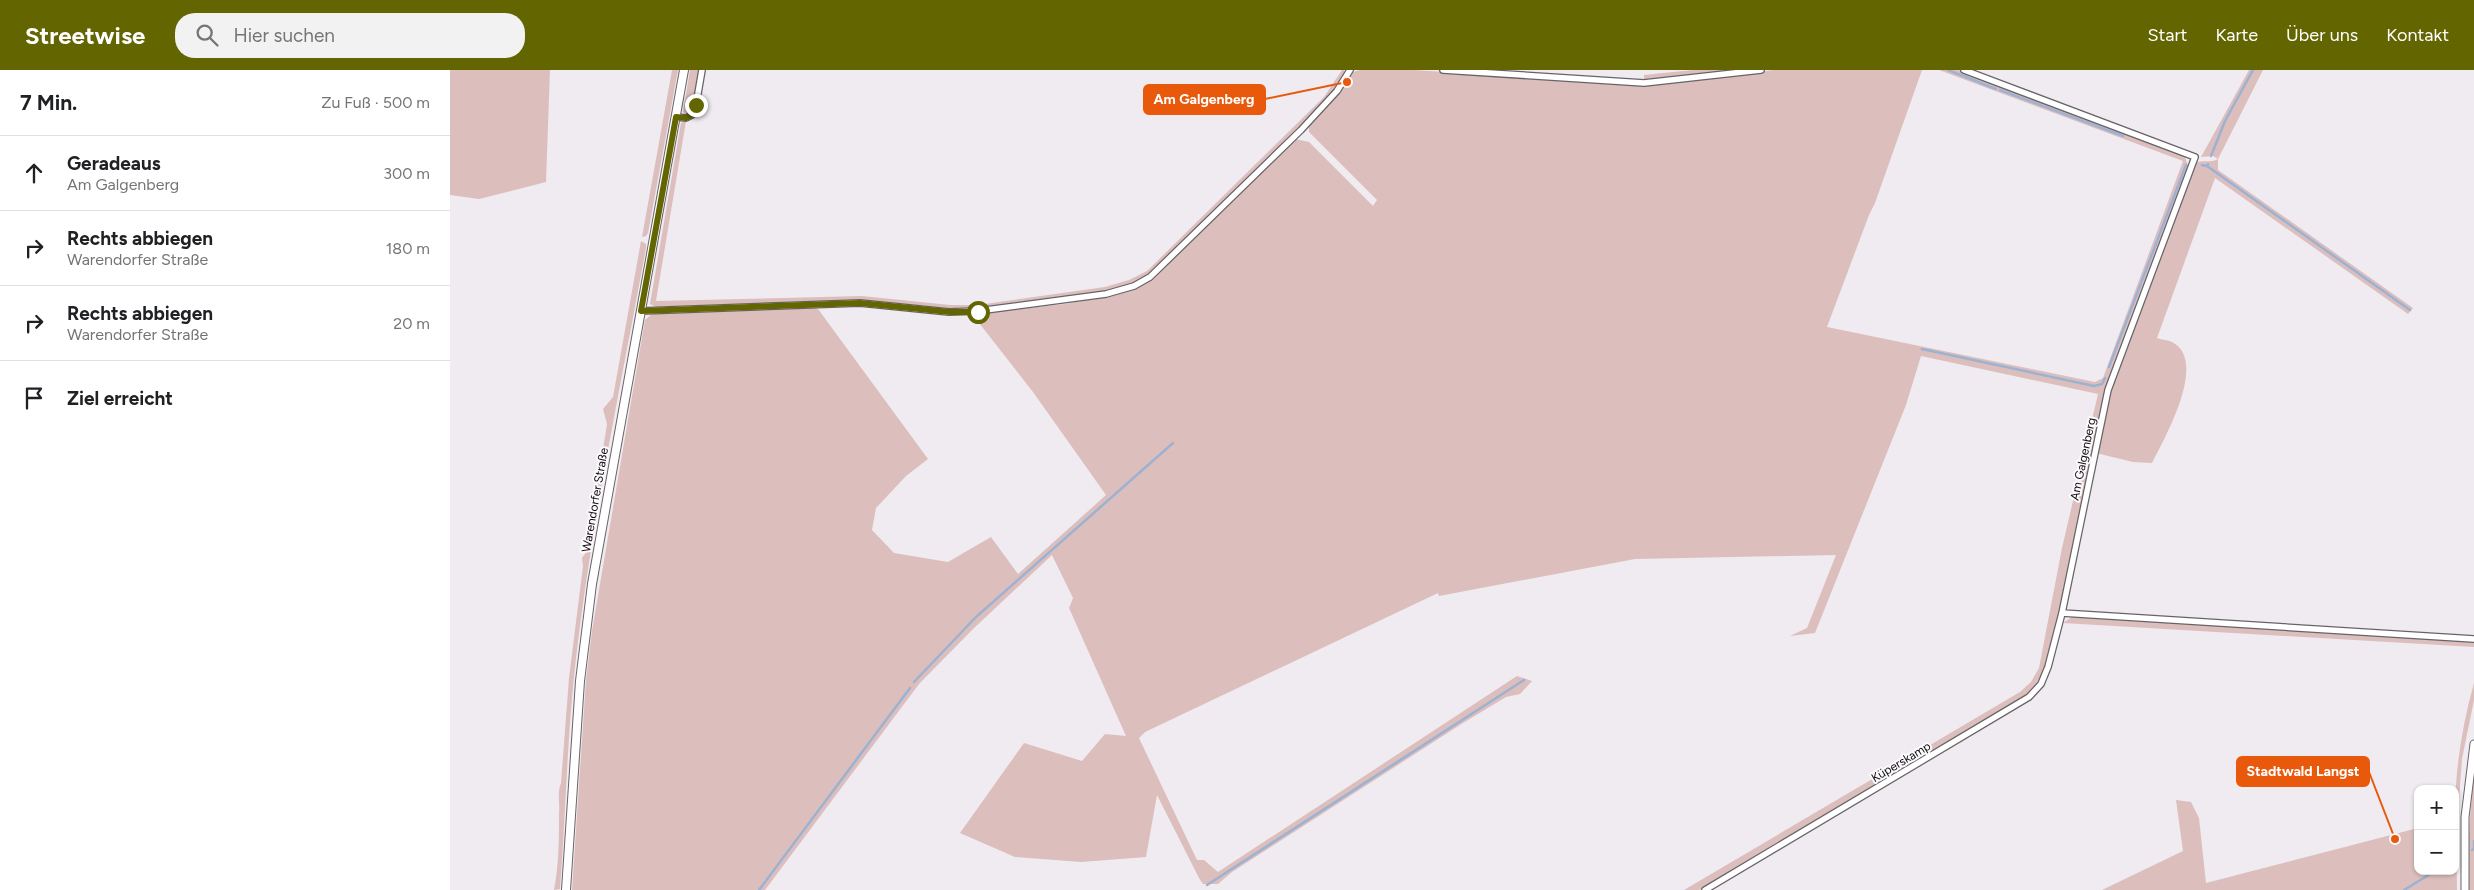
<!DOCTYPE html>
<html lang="de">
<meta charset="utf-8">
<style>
:root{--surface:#fff;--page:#f2f2f2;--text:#202124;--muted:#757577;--line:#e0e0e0;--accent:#636500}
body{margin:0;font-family:Figtree,sans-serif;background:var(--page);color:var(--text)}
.controls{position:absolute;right:15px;bottom:15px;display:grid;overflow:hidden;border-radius:10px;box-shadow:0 1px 4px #0004}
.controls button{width:45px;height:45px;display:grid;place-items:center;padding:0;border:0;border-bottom:1px solid var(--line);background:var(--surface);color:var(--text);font:25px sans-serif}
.stop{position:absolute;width:15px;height:15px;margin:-11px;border:4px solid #636500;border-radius:50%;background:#fff}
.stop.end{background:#636500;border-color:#fff;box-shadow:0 1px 5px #0008}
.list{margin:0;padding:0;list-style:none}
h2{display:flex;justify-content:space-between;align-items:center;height:65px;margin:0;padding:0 20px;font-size:21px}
h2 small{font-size:16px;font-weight:400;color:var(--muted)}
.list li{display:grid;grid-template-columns:32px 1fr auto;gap:15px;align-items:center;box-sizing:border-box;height:75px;padding:0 20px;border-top:1px solid var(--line)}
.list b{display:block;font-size:19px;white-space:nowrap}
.list p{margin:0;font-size:16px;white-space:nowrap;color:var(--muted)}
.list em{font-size:16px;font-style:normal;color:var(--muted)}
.icon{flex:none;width:28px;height:28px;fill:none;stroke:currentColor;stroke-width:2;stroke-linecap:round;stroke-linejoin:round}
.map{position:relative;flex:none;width:2024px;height:820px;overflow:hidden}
header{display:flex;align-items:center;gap:30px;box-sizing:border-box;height:70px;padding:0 25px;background:var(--accent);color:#fff}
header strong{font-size:24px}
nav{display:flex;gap:28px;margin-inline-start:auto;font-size:18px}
.search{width:350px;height:45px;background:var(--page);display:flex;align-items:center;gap:12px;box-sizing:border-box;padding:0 18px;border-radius:20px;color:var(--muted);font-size:19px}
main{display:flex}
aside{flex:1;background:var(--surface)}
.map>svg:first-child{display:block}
</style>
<header>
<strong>Streetwise</strong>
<div class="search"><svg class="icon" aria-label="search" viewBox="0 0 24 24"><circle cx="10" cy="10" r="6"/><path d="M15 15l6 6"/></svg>Hier suchen</div>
<nav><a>Start</a><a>Karte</a><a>Über uns</a><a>Kontakt</a></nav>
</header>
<main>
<aside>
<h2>7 Min.<small>Zu Fuß · 500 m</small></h2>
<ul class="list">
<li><svg class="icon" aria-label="ahead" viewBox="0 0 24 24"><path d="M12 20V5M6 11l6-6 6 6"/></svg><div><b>Geradeaus</b><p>Am Galgenberg</p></div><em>300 m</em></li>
<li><svg class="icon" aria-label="right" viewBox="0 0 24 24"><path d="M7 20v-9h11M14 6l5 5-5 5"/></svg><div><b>Rechts abbiegen</b><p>Warendorfer Straße</p></div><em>180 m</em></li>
<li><svg class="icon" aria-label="right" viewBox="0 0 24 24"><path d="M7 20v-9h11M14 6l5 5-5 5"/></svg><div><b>Rechts abbiegen</b><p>Warendorfer Straße</p></div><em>20 m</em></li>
<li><svg class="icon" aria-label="arrive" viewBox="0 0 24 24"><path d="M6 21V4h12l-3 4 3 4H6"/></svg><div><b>Ziel erreicht</b></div></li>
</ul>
</aside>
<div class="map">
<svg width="2024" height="820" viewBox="0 0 2024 820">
<rect width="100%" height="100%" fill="#efebf0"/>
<path fill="#dcbebd" d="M0,0H100L96,112L29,129L0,125Z
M222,0H228L198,163L196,166L192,167Z
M240,0H250L244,35L240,43L236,44L233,42Z
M892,0H894V5L878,29L699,205L682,214L656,222L528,239L500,240L412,230L206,237L200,234L231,53L236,51L206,231L412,226L500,235H528L655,217L679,210L697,201L874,27Z
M910,0H964L1134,11H1238L1324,0H1472L1425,133L1419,145L1377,257L1645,312L1653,308L1733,91L1489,0H1508L1734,85L1739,98L1654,325L1610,542L1594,603L1578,623L1562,634L1249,820H1234L1570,622L1581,612L1589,598L1612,478L1648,324L1471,286L1456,335L1365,563L1340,566L1357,558L1386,485L1185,489L989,526L988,523L695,662L689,668L747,790H754L768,802L1067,606L1082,611L1070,624L1056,627L1013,653L782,802L768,814H753L749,808L707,725L696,787L631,792L565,787L510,763L574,673L632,691L655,664L676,666L619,538L623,528L602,485L523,559L469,614L315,820H122L136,610L142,561L195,250L202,244L358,236L368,239L478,389L456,406L426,438L422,460L444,483L498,492L541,467L568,504L656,425L583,322L522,244L615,234L658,226L686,217L845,69L859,72L923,136L927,130L859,62V55L886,27L900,3Z
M1243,0H1286L1194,11V5Z
M1799,0H1813L1768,89V100L1963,238L1958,244L1765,108L1707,268C1712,270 1718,270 1722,272C1759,291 1714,369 1702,393L1683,392L1646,383L1661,321L1744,97L1747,92C1755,90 1760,93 1768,89L1763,86L1751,87Z
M191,171L196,174V178C171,314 142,450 126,588C117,665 116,742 110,819L104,820C109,795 109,769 109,744C110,733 107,723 111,713L119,608L133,496L132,488L137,481L157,354L153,339L163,327Z
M1630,546L2024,571V577L1613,553L1622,547Z
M2024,613V630L2012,689L2008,742L2005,744C2005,700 2012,656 2024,613Z
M2024,702V820H2019C2017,780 2020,741 2024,702Z
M1726,730L1741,732L1749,748L1756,813L1968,758V801H2005L2006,749L2007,820H1652L1733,781Z"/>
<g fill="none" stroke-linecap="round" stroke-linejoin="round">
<path stroke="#9cb2d2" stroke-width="2.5" d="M1498,0L1546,19
M1550,20L1673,66
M1761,86L1775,51L1803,0
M1752,95L1757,96L1758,94
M1757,96L1960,240
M1472,279L1644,316L1652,314L1655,308
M1659,297L1736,95
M464,612L526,547L723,373
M2022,780L2024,779V771
M757,815L1074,610
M309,820L460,618
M1954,820L1985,801"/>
<g stroke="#676468" stroke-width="8">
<path id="minor" d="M993,0L1194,13L1311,0
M226,47L236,48L242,45L246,35L252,0
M191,241L410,233L499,242L528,241L656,224L684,216L700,207L851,60L887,21L900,0
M1612,543L2024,569
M1255,820L1579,627L1591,614L1598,597L1612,543L1658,320L1745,87L1514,0"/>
</g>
<g stroke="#676468" stroke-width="9">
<path id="tertiary" d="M2015,820V747L2024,674"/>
</g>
<g stroke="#676468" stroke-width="10">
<path id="secondary" d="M116,820L130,611L142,514L234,0"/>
</g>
<use href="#minor" stroke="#fff" stroke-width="5.5"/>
<use href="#tertiary" stroke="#fff" stroke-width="7"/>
<use href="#secondary" stroke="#fff" stroke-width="8"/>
</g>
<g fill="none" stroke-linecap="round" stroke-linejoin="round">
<path stroke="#636500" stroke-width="6" d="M246,35L242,45L236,48L226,47L191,241L410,233L500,242H528"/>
</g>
<g text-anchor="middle" stroke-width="4" stroke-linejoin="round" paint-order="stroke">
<g font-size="12" fill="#0e0c0e" stroke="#fcf9fd">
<text transform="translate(1633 389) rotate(-78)" y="4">Am Galgenberg</text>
<text transform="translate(145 430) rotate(-80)" y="4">Warendorfer Straße</text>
<text transform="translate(1451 692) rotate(-31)" y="4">Küperskamp</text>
</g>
</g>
<path fill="none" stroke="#e8590c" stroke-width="2" d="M897 12L815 29M1945 769L1919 702"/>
<g fill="#e8590c" stroke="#fcf9fd" stroke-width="2">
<circle cx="897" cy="12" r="5"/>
<circle cx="1945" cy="769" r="5"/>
</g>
<g fill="#e8590c" stroke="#e8590c" stroke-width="2">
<rect x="694" y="15" width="121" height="29" rx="5"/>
<rect x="1787" y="687" width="132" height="29" rx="5"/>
</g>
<g font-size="14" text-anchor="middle" font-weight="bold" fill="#fff">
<text x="754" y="34">Am Galgenberg</text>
<text x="1853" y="706">Stadtwald Langst</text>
</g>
</svg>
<div class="controls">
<button>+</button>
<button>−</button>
</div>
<div class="stop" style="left:528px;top:242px"></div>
<div class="stop end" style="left:246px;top:35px"></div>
</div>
</main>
